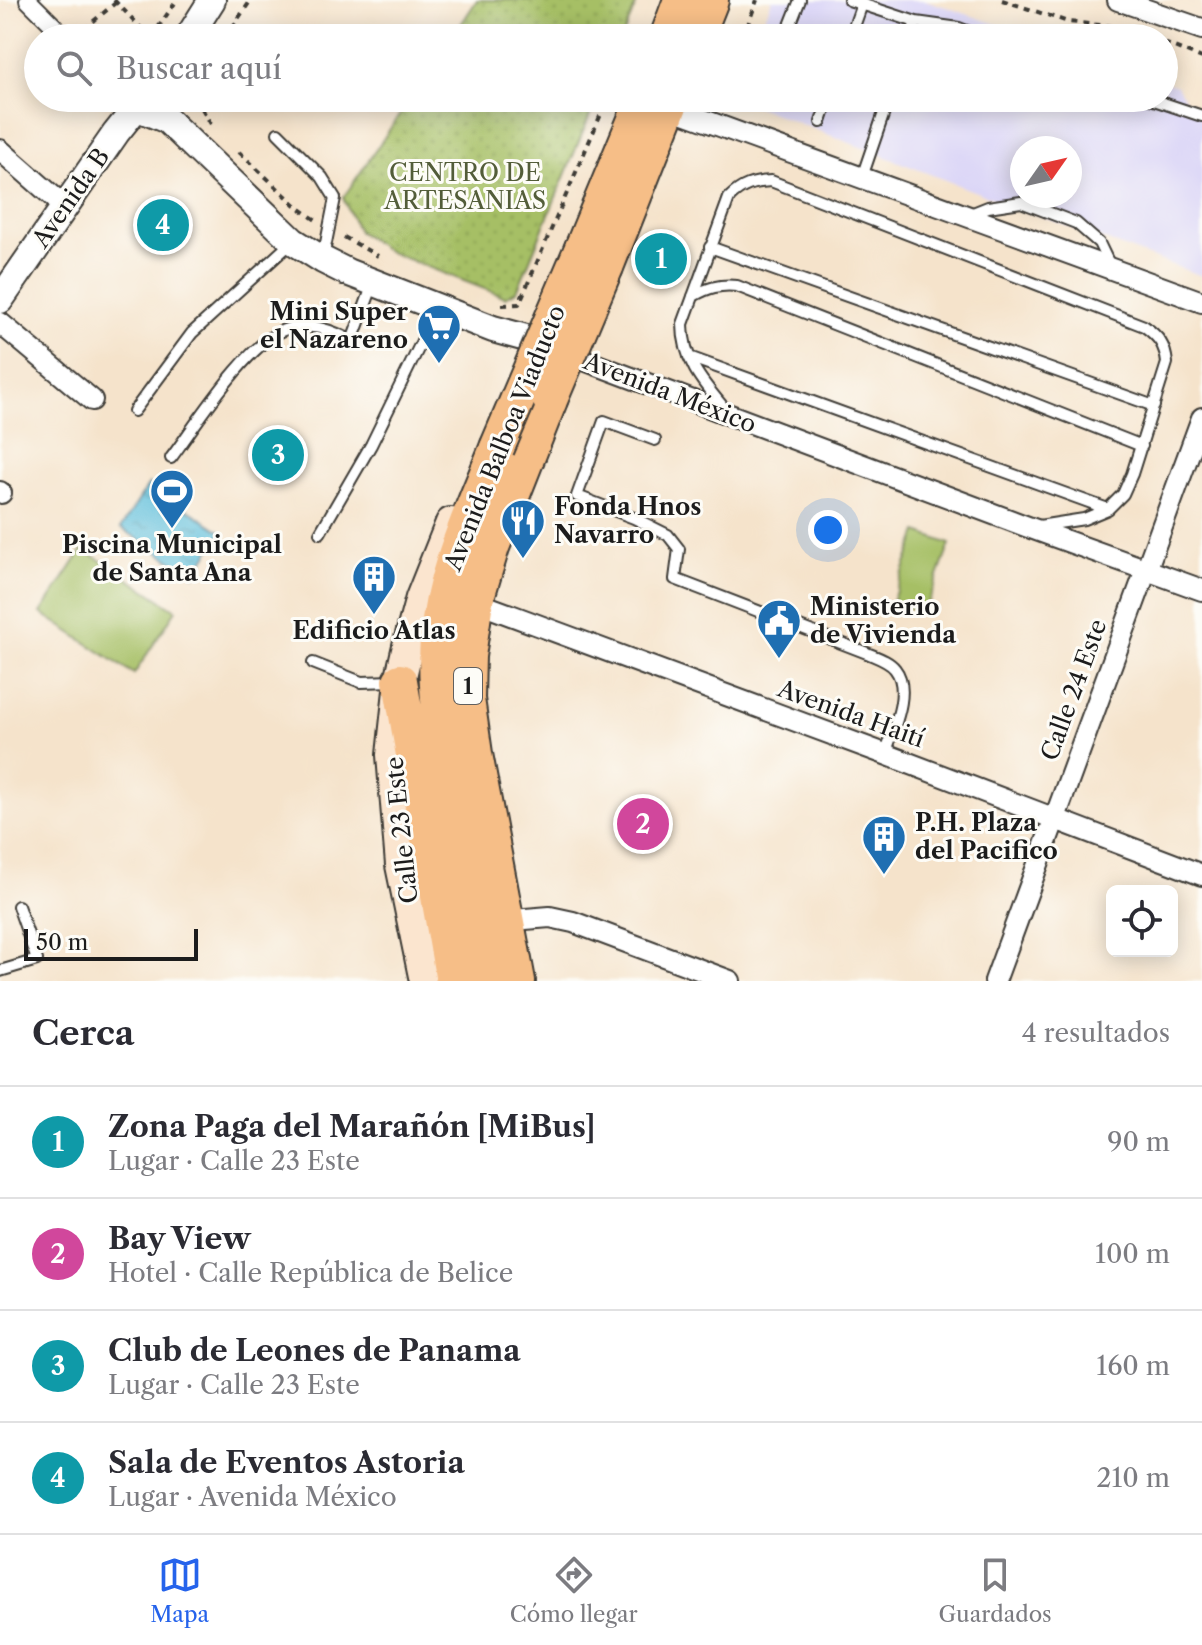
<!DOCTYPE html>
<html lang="es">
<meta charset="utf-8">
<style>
:root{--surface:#fff;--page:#f7f7f7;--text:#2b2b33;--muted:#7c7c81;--line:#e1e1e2;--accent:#2563eb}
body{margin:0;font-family:"Libre Caslon Text",serif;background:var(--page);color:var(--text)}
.controls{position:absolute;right:24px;bottom:24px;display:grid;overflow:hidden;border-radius:12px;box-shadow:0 4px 20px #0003}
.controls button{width:72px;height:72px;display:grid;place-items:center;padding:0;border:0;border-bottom:2px solid var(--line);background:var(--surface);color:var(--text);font:40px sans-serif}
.compass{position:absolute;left:1010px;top:136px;width:72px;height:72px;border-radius:50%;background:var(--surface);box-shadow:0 4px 20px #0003;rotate:56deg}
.scale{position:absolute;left:24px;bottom:20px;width:174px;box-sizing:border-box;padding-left:8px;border:4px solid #1c1c1c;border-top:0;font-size:22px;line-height:28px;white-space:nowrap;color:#1c1c1c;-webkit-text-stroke:6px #fdfcf7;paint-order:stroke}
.you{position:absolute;left:828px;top:530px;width:28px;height:28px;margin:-20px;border:6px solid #fff;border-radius:50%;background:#1a73e8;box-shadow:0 0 0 12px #1a73e833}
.badge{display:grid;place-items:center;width:52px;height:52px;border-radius:50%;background:var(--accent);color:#fff;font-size:26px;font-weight:700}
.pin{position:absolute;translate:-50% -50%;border:4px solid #fff;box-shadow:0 2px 8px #0006}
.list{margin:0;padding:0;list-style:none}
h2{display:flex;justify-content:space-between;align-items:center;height:104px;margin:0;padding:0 32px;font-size:34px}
h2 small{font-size:26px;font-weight:400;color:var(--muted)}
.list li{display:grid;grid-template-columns:52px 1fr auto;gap:24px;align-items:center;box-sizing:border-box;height:112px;padding:0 32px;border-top:2px solid var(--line)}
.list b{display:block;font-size:30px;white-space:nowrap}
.list p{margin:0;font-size:26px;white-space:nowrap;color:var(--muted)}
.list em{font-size:26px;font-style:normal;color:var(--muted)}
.icon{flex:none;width:44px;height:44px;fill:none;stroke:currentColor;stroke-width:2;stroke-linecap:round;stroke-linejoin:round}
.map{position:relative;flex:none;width:1202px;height:981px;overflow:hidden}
.search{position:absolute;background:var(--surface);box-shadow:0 4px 20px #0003;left:24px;right:24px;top:24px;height:88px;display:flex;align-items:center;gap:20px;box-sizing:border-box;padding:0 28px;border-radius:44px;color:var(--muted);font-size:30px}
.sheet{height:552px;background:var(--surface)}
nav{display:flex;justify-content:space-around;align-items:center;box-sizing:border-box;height:112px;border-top:2px solid var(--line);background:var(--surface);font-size:22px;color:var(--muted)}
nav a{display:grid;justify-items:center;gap:4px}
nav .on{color:var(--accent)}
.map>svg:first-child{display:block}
</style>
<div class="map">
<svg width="1202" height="981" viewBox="0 0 1202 981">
<defs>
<pattern id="park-dots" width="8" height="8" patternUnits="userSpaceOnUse" patternTransform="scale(2)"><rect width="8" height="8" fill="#a6bf65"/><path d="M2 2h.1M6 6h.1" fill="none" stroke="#8ea457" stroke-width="1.8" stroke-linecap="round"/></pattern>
<pattern id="water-ripples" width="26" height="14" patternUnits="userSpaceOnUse" patternTransform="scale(2)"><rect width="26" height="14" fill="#5cbdda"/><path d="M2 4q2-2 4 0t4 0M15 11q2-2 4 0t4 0" fill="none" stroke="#4fa2ba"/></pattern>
</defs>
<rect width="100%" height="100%" fill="#fdfcf7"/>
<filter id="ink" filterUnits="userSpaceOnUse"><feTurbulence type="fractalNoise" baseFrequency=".0125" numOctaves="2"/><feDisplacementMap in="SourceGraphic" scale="16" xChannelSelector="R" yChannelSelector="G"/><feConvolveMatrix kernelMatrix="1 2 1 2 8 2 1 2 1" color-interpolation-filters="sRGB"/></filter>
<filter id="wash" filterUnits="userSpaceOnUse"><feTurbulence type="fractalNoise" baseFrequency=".006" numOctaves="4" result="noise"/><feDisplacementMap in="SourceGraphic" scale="32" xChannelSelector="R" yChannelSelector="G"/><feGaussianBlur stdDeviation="1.8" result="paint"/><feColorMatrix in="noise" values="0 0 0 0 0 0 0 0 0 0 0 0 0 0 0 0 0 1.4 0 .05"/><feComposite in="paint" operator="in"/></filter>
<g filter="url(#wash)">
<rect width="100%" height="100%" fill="#f5e3cb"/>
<path fill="#dbd6f7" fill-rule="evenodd" d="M772,0H925L1037,38H757Z
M1164,82L1177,86L1188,105L1202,110V276L976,192L734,98H1164ZM1022,148H1070V196H1022Z"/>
<path fill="url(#park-dots)" stroke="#616e40" stroke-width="2" d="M477,0H638L622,38H452Z
M411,98H597L517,291L505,297L389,252L358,231L343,198Z"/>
<path fill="#a6bf65" stroke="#616e40" stroke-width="2" d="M918,532L950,544L924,614L892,602Z
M83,549L176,610L134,674L41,613Z"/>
<path fill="url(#water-ripples)" stroke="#3c6c7b" stroke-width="2" d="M149,484L222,532L194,575L121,528Z"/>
</g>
<g filter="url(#ink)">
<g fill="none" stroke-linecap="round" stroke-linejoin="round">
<g stroke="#3d3a36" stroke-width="14">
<path id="service" d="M849,0L916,22L959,28L985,38
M785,38L800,0
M850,38L862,4
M910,38L916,22
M1148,98L1202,116
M821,122L829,98
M278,133L322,177L335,198L323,258
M862,177L889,98
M968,215L988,207L1021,202L1076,223L1099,243L1111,268
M710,247L1154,406
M693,296C708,288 719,284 737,286L1142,446
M689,357L1108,509
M724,408C702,382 683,360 683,324L729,198C742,185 753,182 771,181L1144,326C1159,337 1165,345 1167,363L1132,474L1123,494L1108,509L1084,519L1039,526
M134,411L192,333L292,242
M655,440L604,421L577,496L634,518L668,535L679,549L675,579L867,653C876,657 889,661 895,669C912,690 893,730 885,754
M171,458C195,426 249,340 287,329C310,322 332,330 352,341L373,284
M320,533L371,445L438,308
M313,663L361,682L394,681
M0,971L37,960L18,906"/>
</g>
<g stroke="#3d3a36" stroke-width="20">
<path id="pedestrian" d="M28,0L66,38"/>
</g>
<g stroke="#3d3a36" stroke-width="24">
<path id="minor" d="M1118,0L1202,29
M679,111L1202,302
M0,150L65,207
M0,323L92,400
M560,351L1028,527L1202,590
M0,492L1,493
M481,604L885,754L1202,875
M513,920L550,917L573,922L730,981
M995,981L1202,418"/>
</g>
<g stroke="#3d3a36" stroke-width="30">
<path id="tertiary" d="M188,38L212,0
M136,107L167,120L293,241L323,260L347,272L493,329L526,338
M0,300L116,133L144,98"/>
</g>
<g stroke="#3d3a36" stroke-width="34">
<path id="secondary" d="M425,981L401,865L392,755L400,681L408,646L421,598L451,523"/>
</g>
<g stroke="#3d3a36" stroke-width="38">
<path id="trunk" d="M667,38L681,0
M696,38L711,0
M582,248L644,98
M606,267L673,98
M400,681L453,981
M487,981C477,923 466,865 455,808C445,753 433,695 437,639C442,572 473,509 497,448
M518,981L475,754L467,699L468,656L476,600L492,547L550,400"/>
</g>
<path stroke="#3d3a36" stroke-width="4" stroke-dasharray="6 6" stroke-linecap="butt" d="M114,0L151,38
M1002,0L1068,22L1122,27L1151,38
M84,29L119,0
M84,30L92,38
M151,38L177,0
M225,38L251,0
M634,38L638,28
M743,38L757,0
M1164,43L1202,58
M196,98L212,126
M239,152L299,208L316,220
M344,237L378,256
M502,305L519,304L608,98"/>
<use href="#service" stroke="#fff" stroke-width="10"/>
<use href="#pedestrian" stroke="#fff" stroke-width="16"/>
<use href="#minor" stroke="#fff" stroke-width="20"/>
<use href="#tertiary" stroke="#fff" stroke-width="26"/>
<use href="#secondary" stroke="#fbe5cf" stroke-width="30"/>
<use href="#trunk" stroke="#f6be87" stroke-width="34"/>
<g stroke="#3d3a36" stroke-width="38" stroke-linecap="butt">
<path id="trunk-bridge" d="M550,400L606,267
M497,448L582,248"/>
</g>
<use href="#trunk-bridge" stroke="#f6be87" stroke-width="34"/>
</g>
</g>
<defs>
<g id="supermarket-pin" transform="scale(2.3)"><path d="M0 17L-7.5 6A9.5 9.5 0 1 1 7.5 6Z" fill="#1f6fb2" stroke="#fdfcf7"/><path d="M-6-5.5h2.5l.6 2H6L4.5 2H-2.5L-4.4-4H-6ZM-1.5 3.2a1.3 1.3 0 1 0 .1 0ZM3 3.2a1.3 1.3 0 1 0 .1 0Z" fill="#fff"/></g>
<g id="stadium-pin" transform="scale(2.3)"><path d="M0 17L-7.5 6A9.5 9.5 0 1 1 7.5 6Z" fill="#1f6fb2" stroke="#fdfcf7"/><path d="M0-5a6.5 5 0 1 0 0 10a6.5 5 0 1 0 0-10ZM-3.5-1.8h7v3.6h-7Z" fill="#fff"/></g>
<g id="restaurant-pin" transform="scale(2.3)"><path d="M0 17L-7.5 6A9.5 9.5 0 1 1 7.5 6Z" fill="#1f6fb2" stroke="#fdfcf7"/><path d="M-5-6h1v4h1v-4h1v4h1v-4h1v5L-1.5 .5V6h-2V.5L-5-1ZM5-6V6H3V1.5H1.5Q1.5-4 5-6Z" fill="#fff"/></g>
<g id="building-pin" transform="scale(2.3)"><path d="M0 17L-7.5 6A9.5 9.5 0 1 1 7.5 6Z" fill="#1f6fb2" stroke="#fdfcf7"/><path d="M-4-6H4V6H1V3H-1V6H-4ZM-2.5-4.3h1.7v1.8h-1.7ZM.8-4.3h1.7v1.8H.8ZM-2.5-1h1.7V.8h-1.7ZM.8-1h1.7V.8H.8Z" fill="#fff"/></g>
<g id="civic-pin" transform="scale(2.3)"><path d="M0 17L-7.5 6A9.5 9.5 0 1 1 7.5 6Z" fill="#1f6fb2" stroke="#fdfcf7"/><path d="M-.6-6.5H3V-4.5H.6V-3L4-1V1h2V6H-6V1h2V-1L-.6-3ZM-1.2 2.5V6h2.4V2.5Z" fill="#fff"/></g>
</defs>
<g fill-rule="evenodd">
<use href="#supermarket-pin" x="439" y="326"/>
<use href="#stadium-pin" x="172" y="491"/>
<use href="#restaurant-pin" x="523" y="521"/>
<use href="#building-pin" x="374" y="577"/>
<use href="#civic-pin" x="779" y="621"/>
<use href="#building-pin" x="884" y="837"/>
</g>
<g text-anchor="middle" stroke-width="6" stroke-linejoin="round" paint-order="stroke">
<rect fill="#fdfcf7" stroke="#605f5e" stroke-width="2" x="454" y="668" width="28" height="36" rx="6"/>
<g font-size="22" font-weight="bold" fill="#1c1c1c">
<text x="468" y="694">1</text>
</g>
<g font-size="24" fill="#535d39" stroke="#fdfcf7">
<text x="465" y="181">CENTRO DE<tspan x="465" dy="28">ARTESANIAS</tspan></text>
</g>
<g font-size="24" fill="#1c1c1c" stroke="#fdfcf7">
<text transform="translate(71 198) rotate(-55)" y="8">Avenida B</text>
<text transform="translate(670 393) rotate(21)" y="8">Avenida México</text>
<text transform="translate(505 438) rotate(-68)" y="8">Avenida Balboa Viaducto</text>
<text transform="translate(1074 690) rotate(-70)" y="8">Calle 24 Este</text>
<text transform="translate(851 714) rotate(20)" y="8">Avenida Haití</text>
<text transform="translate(402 830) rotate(-96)" y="8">Calle 23 Este</text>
</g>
<g font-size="24" font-weight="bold" fill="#1c1c1c" stroke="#fdfcf7" text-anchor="start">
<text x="408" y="320" text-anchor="end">Mini Super<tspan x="408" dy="28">el Nazareno</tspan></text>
<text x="554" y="515">Fonda Hnos<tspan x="554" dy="28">Navarro</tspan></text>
<text x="172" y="553" text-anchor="middle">Piscina Municipal<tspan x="172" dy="28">de Santa Ana</tspan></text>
<text x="810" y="615">Ministerio<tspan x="810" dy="28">de Vivienda</tspan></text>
<text x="374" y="639" text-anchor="middle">Edificio Atlas</text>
<text x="915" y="831">P.H. Plaza<tspan x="915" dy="28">del Pacifico</tspan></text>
</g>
</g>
</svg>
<div class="controls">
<button><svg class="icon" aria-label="locate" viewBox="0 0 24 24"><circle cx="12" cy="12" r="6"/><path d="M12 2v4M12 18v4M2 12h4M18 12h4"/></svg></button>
</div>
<svg class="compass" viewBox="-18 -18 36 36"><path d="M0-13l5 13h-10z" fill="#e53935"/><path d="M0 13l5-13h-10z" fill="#7c7c81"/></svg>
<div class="scale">50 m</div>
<div class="you"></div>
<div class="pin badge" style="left:661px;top:259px;background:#0f9aa8">1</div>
<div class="pin badge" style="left:643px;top:824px;background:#d1479c">2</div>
<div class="pin badge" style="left:278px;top:455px;background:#0f9aa8">3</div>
<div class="pin badge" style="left:163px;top:225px;background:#0f9aa8">4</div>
<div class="search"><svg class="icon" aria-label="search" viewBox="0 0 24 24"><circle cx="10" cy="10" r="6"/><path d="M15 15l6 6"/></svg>Buscar aquí</div>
</div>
<section class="sheet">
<h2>Cerca<small>4 resultados</small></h2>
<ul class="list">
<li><span class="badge" style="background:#0f9aa8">1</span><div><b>Zona Paga del Marañón [MiBus]</b><p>Lugar · Calle 23 Este</p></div><em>90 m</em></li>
<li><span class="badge" style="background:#d1479c">2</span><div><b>Bay View</b><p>Hotel · Calle República de Belice</p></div><em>100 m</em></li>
<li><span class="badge" style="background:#0f9aa8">3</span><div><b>Club de Leones de Panama</b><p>Lugar · Calle 23 Este</p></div><em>160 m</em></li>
<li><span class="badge" style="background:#0f9aa8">4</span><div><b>Sala de Eventos Astoria</b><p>Lugar · Avenida México</p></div><em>210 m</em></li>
</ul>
</section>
<nav>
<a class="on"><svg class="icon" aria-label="map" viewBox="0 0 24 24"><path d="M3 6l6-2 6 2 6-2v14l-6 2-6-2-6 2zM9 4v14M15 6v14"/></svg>Mapa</a>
<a><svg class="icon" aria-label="directions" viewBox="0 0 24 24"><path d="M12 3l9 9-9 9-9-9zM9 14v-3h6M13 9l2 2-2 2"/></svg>Cómo llegar</a>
<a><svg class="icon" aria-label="saved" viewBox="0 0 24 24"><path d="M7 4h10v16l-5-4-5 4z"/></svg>Guardados</a>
</nav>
